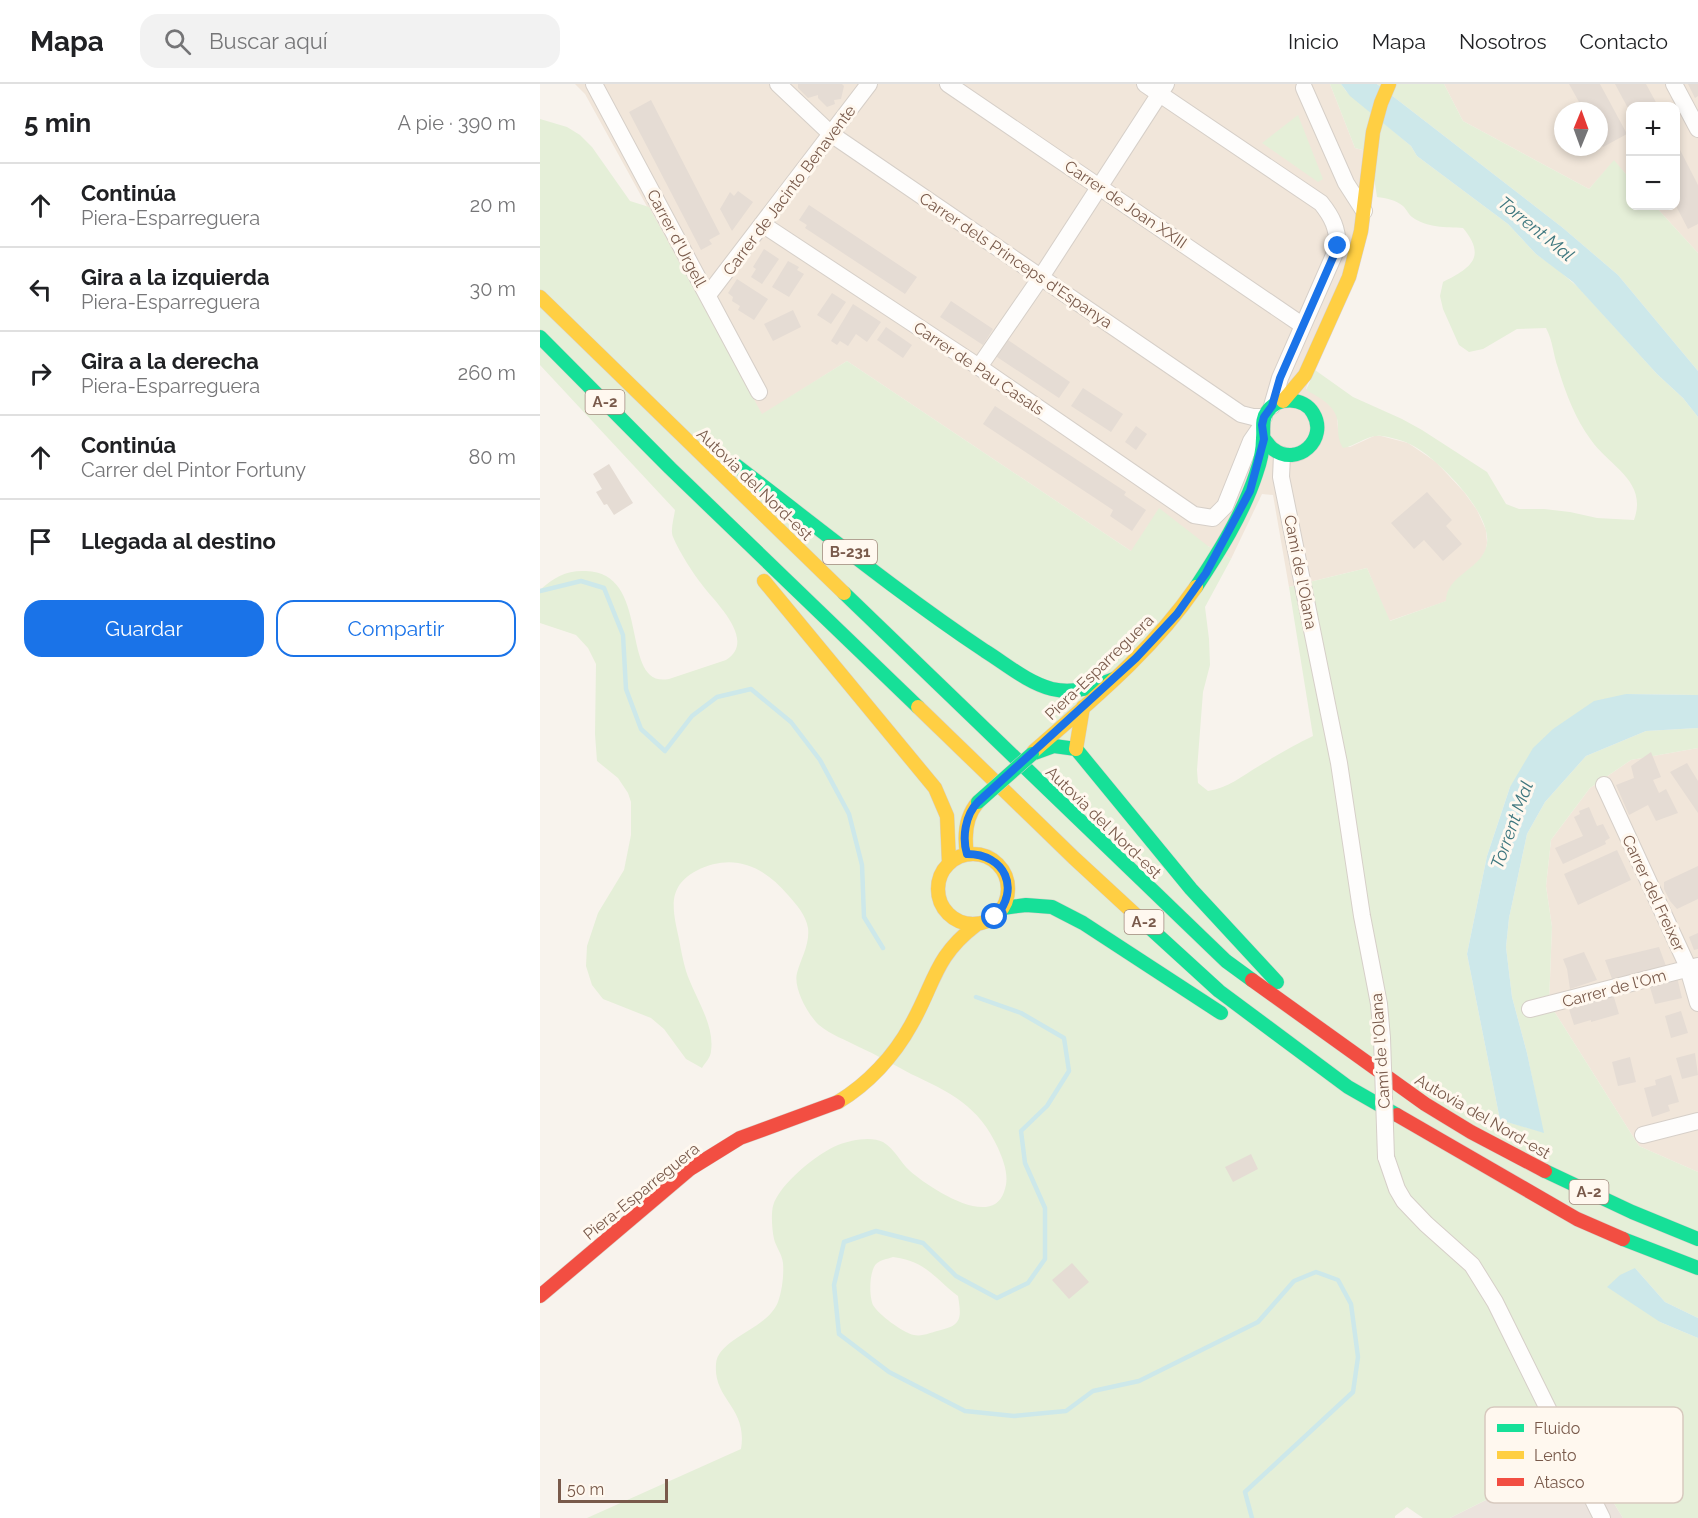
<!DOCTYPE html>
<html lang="es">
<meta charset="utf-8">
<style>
:root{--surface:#fff;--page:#f2f2f2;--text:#202124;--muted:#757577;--line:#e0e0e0;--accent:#1a73e8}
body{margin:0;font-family:Raleway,sans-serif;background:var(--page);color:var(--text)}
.controls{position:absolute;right:18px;top:18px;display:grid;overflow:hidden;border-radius:12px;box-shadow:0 3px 9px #0003}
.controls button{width:54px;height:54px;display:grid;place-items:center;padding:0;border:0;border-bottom:2px solid var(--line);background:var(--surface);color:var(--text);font:30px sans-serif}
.compass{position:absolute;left:1014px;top:18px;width:54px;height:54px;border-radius:50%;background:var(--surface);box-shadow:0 3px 9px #0003;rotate:1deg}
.scale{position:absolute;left:18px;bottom:15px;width:110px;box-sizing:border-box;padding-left:6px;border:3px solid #795a4b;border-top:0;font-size:16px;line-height:21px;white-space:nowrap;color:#795a4b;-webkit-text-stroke:4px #fff8ef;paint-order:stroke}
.stop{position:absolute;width:18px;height:18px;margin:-14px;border:4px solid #1a73e8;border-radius:50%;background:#fff}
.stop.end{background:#1a73e8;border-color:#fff;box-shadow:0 2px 6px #0008}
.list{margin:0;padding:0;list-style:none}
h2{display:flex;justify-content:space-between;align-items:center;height:78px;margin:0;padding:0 24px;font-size:26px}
h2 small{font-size:20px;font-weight:400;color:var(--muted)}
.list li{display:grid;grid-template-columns:39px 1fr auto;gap:18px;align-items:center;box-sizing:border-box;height:84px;padding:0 24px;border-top:2px solid var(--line)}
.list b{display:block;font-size:22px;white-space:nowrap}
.list p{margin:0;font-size:20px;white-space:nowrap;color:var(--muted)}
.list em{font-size:20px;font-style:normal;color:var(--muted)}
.actions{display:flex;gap:12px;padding:18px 24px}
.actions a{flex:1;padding:14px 0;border:2px solid var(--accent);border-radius:18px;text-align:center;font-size:21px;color:var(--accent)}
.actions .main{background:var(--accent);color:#fff}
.icon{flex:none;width:33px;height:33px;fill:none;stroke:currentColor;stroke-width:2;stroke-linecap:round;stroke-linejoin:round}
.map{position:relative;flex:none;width:1158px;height:1434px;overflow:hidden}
header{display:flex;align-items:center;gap:36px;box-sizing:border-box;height:84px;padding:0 30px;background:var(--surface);border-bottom:2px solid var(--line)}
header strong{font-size:28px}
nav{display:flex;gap:33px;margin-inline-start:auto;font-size:21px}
.search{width:420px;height:54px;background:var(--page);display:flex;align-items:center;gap:15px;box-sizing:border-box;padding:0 21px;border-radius:18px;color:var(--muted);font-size:22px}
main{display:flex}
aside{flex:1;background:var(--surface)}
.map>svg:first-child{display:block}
</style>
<header>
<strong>Mapa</strong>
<div class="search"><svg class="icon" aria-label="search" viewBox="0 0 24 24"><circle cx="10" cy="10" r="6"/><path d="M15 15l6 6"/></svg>Buscar aquí</div>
<nav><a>Inicio</a><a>Mapa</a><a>Nosotros</a><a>Contacto</a></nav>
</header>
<main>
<aside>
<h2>5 min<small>A pie · 390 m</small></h2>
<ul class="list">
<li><svg class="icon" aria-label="ahead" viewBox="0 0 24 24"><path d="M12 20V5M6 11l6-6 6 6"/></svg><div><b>Continúa</b><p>Piera-Esparreguera</p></div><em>20 m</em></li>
<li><svg class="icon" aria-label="left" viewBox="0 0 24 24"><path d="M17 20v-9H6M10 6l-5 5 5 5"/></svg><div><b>Gira a la izquierda</b><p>Piera-Esparreguera</p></div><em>30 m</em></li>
<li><svg class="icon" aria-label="right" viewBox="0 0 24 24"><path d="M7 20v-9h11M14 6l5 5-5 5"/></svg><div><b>Gira a la derecha</b><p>Piera-Esparreguera</p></div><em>260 m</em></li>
<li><svg class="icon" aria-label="ahead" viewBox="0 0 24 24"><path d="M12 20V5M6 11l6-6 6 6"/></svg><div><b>Continúa</b><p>Carrer del Pintor Fortuny</p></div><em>80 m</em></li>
<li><svg class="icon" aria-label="arrive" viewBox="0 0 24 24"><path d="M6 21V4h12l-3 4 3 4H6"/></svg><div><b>Llegada al destino</b></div></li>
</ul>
<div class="actions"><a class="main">Guardar</a><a>Compartir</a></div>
</aside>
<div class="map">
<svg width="1158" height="1434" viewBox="0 0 1158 1434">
<rect width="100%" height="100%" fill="#f8f3ed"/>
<path fill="#f1e6da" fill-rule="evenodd" d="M35,0H790L815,64L841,71L766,305L779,312L794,325L797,331L798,345L803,363H810L834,352H841L868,359L896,378L924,408L937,426L946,446L947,459L946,466L939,478L907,517L849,537L827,484L749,503L733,411L722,410L691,475L668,462L591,467L307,277L222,331L45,10Z
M904,0H1158V169L1115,122H1136V22H1090V95L1074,77L1049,105L923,37ZM1023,27H1059V63H1023Z
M1158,664V1088L1099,1062L1009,919L1012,843L1006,802L1011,756L1050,704L1091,676Z"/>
<path fill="#ebe3dd" d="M1044,1370L1083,1434H910L1016,1381Z"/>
<path fill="#e5efd8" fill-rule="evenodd" d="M790,0H801L806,7L871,62L877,72L968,140L996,170L1017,185L1039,204L1117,290L1143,314L1158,333V611L1086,610L970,703L947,772L927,870L960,1036L1003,1048L987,969L972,913L966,863L969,834L987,750L1005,718L1046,672L1106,647L1158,644V664L1091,676L1050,704L1011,756L1006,802L1012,843L1009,919L1099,1062L1158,1088V1234L1125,1218L1095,1184L1120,1238L1158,1254V1434H1083L1044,1370L1016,1381L910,1434H883L867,1423L855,1432V1434H47L201,1365C208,1323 173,1316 176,1280C178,1254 227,1246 238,1218C242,1207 244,1191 243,1179C242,1170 236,1163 234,1155C232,1146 231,1130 233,1122C239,1100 278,1069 298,1061C311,1056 331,1052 343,1058C355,1065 360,1078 370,1087C387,1102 451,1146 464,1108C470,1093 464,1078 458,1064C439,1022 410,1008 371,990C354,981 337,971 319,963C306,956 291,951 279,941C268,931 253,904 257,889C261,874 270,860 268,844C266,831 256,820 248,811C223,782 193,768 156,787C126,803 133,827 139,855C141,866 143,877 146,887C154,912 175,940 171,967C171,973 165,979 162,984L146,975L124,945L111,934L63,915L52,901L46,882L47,862L58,829L84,786L91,751V718L88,709L78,694L57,677L55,650L56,580L48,564L36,551L0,539V506C14,493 27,486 46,487C113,488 78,605 129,595L186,576C217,557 176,519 163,502C152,488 140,469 133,453C130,446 134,434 135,426L0,281V35L27,43L40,51L52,63L90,117L109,123L222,330L307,277L591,467L619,424L668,462L691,475L665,523L669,555L670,581L663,608L657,686L658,699L668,707C688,704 702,692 719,682C737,671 754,661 773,652L749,503L827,484L850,537L906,517C906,492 939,486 946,464C956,434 903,381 880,366C869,358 855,354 842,352C827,350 817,362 803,364C798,356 798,349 798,340C797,322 780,314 766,306L775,286L813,313L862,335L882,346L947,388L966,420L979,425H1004L1030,428L1057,434L1094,436C1108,397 1070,383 1051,356C1035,334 1026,310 1018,284C1013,270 1013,257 1006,244L977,245L943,265L929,268L919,261L903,225L900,212L903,198C931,184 947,173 923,144C906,143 887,144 872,133C869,131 867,126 863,122C856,116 846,114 837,113L830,68L815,64ZM353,1173C386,1177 394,1194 418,1212C421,1232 423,1241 401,1246C392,1248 382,1253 374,1251C363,1249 338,1230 333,1221C329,1212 329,1188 336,1180C340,1176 347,1175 353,1173Z
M837,0H904L923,37L1049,105L1074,76L1090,95V122H1115L1158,169V287L1078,191L1023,144Z
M758,31L783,95L778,98L722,59Z"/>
<path fill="#cde8ea" d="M801,0H837L1023,144L1078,191L1158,287V333L1143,314L1117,290L1033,198L996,170L968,140L877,72L871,62L810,12Z
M1086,610L1158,611V644L1106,647L1046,672L1005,718L987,750L969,834L966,863L972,913L987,969L1004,1049L960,1036L927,870L947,772L970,703L993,664L1013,645L1054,617Z
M1095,1184L1125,1218L1158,1234V1254L1120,1238L1067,1203L1080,1191Z"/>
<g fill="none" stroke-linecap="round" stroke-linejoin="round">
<path stroke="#cde8ea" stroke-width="4.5" d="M0,507L41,497L64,504L83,551L86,605L101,645L125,667L152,632L177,613L211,605L251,638L280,676L309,730L322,781L324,833L343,864
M436,913L481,929L524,954L529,987L507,1022L481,1047L485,1079L505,1124V1175L488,1199L457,1214L416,1192L383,1159L336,1147L304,1158L294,1201L299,1250L349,1288L425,1327L474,1332L526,1327L553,1307L599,1297L718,1238L754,1197L776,1188L798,1196L811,1220L818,1273L813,1308L705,1408L712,1434"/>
</g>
<path fill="#e5dcd4" d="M258,0H302L304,2L301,15L294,16L295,20L287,23L278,14V11L268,14L258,4Z
M1029,0H1060L1087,50L1063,63L1059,55V27H1044Z
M1075,0H1106L1118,22H1090V28Z
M1148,0H1158V12L1155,14Z
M111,16L180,150L169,156L172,160L161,166L89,28Z
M1136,58L1158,101V140L1148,145L1136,122Z
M198,107L213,118L192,147L180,125L190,108L194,112Z
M269,121L377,193L365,210L265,144L267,141L259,136Z
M224,165L239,175L222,200L211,193L216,185L213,183Z
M248,177L259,183L257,186L264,190L249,213L232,203Z
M197,195L228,215L214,236L198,226L200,222L192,217L193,213L188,209Z
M292,209L306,218L291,240L277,231Z
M411,217L453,245L443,261L400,233Z
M313,220L341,238L327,258L316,250L308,262L300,257L297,261L291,257Z
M253,226L261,243L233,257L224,240Z
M346,243L372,261L363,274L337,256Z
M465,254L530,298L519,314L454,271Z
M543,304L583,330L571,348L531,322Z
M455,322L586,408L584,411L606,426L592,447L570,432L573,426L443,340Z
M596,342L607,350L596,366L585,358Z
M69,380L93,419L74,431L67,420L64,421L56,408L62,405L53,390Z
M887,408L912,436L906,442L922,460L903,477L884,456L874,465L851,439Z
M1111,668L1121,693L1113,696L1119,709L1126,705L1138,729L1116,737L1108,721L1089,731L1076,701L1094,694L1091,682Z
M1147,679L1158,697V729L1130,688Z
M1049,723L1057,742L1063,740L1070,754L1065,757L1066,760L1023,780L1015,764L1043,752L1034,733L1040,730L1039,727Z
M1077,766L1091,796L1038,821L1024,790Z
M1158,782V815L1137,825L1130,817L1124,805V798Z
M1158,849V865L1154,866L1149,853Z
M1119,863L1126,882L1072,895L1065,876Z
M1044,868L1057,896L1030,905L1027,885L1023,875Z
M1137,893L1142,914L1115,920L1109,900Z
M1073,910L1079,930L1051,938V936L1034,941L1028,922Z
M1141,927L1148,949L1131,954L1125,932Z
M1155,969L1158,991L1142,995L1136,974Z
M1090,973L1096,998L1078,1002L1072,978Z
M1131,991L1139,1018L1128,1021L1130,1027L1112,1033L1104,1004L1116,1001L1115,996Z
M711,1070L718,1085L693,1098L685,1083Z
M532,1179L549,1198L529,1215L512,1196Z"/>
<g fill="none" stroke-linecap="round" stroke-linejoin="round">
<g stroke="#d6cfc8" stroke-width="18">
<path id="street" d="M54,0L219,308
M238,0L291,50L701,330L713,333H724
M408,0L762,241
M605,0L781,119C793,134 797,144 798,162L740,294L732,322
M1134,0L1158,45
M764,4L806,99L824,127
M222,140L439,283L654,431L673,434L685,422L711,357L722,341
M168,211L329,0
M439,283L501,193L626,0
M742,371L741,393L799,679L822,832L839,920L842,954
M1064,701L1147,881L1158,919
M990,925L1158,882
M1103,1051L1158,1037
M846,1073L857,1105L864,1117L886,1140L932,1181L955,1218L1062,1434"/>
</g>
<g stroke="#d8d0c9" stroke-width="15">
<path id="fast" d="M0,253L130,384L378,623
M193,379C276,442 358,509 445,567C466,580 488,599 512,605C534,610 554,603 574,595
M656,503C679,468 703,430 716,390C720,379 723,367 723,354C724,345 721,336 727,328C737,312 764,313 773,329C789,355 757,384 733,365C730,363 727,358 724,355
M304,509L686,877L712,896
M492,670L514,662L536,665L651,805L737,898
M463,824L486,821L512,823L543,839L681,929
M599,834L679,907L808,1003L857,1031
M1005,1087L1092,1128L1158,1155
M1083,1155L1158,1184"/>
</g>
<g stroke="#d8d0c9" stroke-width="15">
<path id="slow" d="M0,213L304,509
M743,317L765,291L809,193L821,147L833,48L841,19L849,0
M224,497L395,704L407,732L409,779
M378,623L534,774L599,834
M536,665L543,623
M494,667C552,616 612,567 656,503
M398 805a35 35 0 1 1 70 0a35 35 0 1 1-70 0Z
M427,770C424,751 425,733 438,718
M298,1018C328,1000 354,972 371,941C395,899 394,873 436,841"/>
</g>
<g stroke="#d8d0c9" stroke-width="15">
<path id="jam" d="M712,896L885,1020L931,1048L1005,1087
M857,1031L1037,1135L1083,1155
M0,1212L150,1085L200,1054L298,1018"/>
</g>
<use href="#street" stroke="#fefdfc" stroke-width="16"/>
<use href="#fast" stroke="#16e098" stroke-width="14"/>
<use href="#slow" stroke="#ffcf43" stroke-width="14"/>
<use href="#jam" stroke="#f24e42" stroke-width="14"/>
<g stroke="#d6cfc8" stroke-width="18" stroke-linecap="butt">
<path id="street-bridge" d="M842,954L846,1073"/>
</g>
<g stroke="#d8d0c9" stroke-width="15" stroke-linecap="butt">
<path id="fast-bridge" d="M438,718L492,670"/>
</g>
<use href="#street-bridge" stroke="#fefdfc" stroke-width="16"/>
<use href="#fast-bridge" stroke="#16e098" stroke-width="14"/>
</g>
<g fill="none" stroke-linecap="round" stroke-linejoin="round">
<path stroke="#1a73e8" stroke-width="8" d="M455,833C481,805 465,770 427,770C422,754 425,731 438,718L596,574L637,530L666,489L710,407L724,355L722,341L724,333L732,322L740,294L798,162"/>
</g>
<g text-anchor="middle" stroke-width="6" stroke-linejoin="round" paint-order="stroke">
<g fill="#fff8ef" stroke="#a1897c" stroke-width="1.5">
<rect x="45.5" y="306" width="39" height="24" rx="4.5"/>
<rect x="283" y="456" width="54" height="24" rx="4.5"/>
<rect x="584.5" y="826" width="39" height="24" rx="4.5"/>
<rect x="1029.5" y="1096" width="39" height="24" rx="4.5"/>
</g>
<g font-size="15" font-weight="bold" fill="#795a4b">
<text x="65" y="323">A-2</text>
<text x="310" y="473">B-231</text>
<text x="604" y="843">A-2</text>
<text x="1049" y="1113">A-2</text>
</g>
<g font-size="16" fill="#795a4b" stroke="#fff8ef">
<text transform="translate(249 106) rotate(-53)" y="6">Carrer de Jacinto Benavente</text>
<text transform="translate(586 120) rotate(34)" y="6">Carrer de Joan XXIII</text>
<text transform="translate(137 154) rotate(62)" y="6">Carrer d'Urgell</text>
<text transform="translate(476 176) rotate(34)" y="6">Carrer dels Princeps d'Espanya</text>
<text transform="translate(439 284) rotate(34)" y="6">Carrer de Pau Casals</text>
<text transform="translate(215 400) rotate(44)" y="6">Autovia del Nord-est</text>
<text transform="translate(761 488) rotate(79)" y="6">Camí de l'Olana</text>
<text transform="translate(559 583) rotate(-44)" y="6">Piera-Esparreguera</text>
<text transform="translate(564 738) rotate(44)" y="6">Autovia del Nord-est</text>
<text transform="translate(1114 809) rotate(65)" y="6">Carrer del Freixer</text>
<text transform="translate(1074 904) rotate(-15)" y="6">Carrer de l'Om</text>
<text transform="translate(840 967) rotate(-94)" y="6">Camí de l'Olana</text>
<text transform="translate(943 1032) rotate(30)" y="6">Autovia del Nord-est</text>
<text transform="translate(101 1107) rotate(-39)" y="6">Piera-Esparreguera</text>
</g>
<g font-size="18" font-style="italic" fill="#3d767e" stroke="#fff8ef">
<text transform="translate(996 145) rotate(39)" y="6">Torrent Mal</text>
<text transform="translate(972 741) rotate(-70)" y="6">Torrent Mal</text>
</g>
</g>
<rect x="945" y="1323" width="198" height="96" rx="9" fill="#fff8ef" stroke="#d7c9be" stroke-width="1.5"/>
<rect x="957" y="1340" width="27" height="8" fill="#16e098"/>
<rect x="957" y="1367" width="27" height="8" fill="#ffcf43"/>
<rect x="957" y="1394" width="27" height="8" fill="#f24e42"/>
<g font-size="16" fill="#795a4b">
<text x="994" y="1350">Fluido</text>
<text x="994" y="1377">Lento</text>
<text x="994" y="1404">Atasco</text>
</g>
</svg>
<div class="controls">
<button>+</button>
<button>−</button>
</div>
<svg class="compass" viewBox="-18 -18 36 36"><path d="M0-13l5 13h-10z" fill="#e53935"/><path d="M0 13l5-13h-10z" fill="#757577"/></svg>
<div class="scale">50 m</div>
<div class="stop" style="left:455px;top:833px"></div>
<div class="stop end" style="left:798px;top:162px"></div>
</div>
</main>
